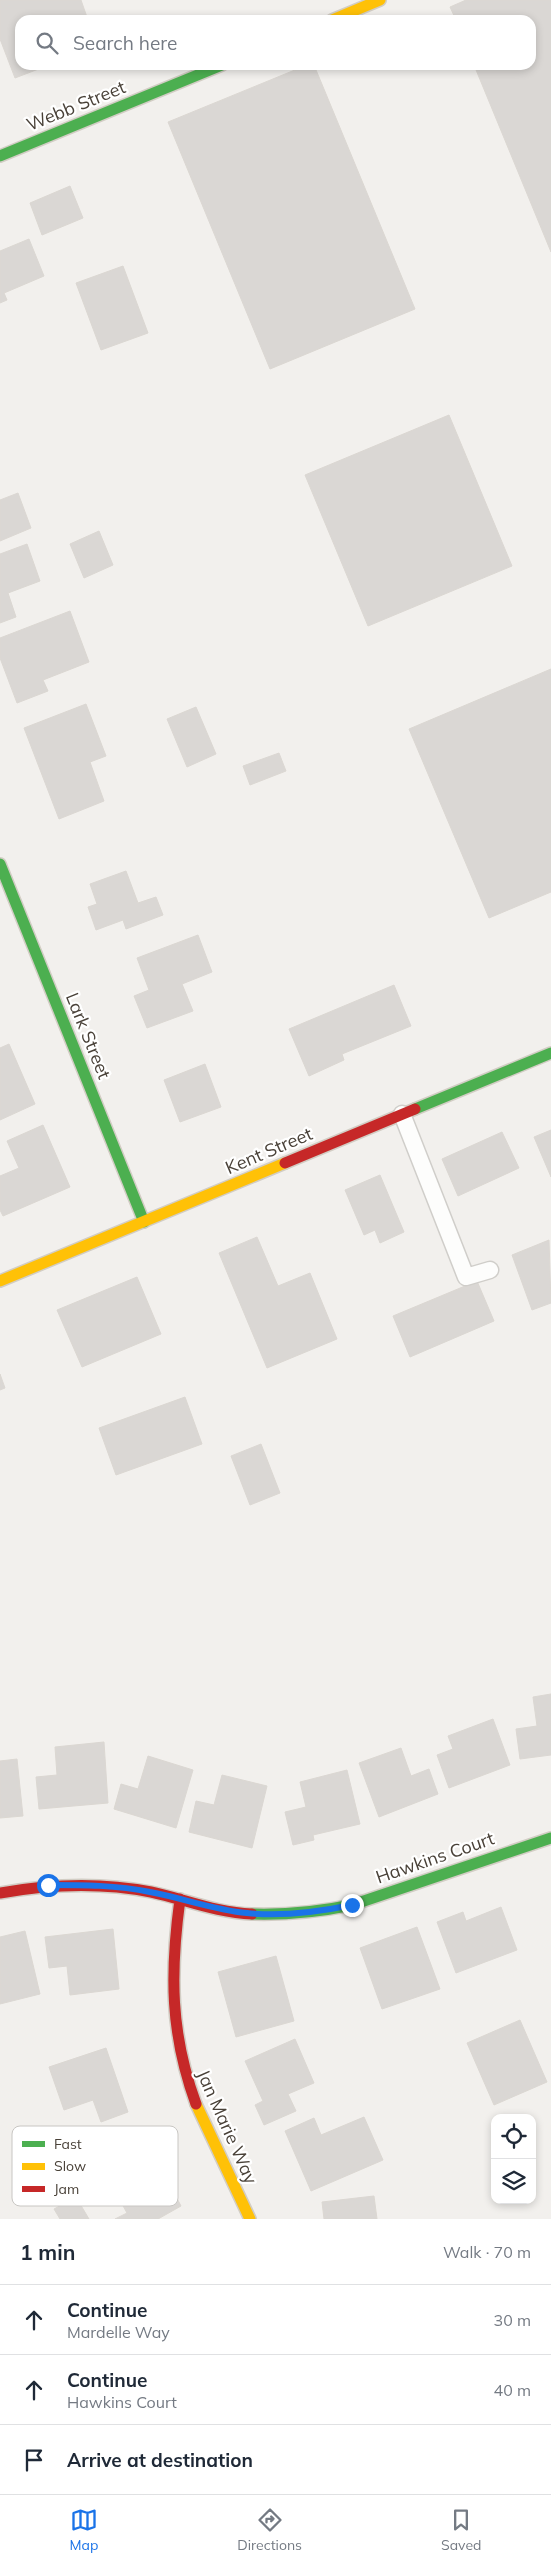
<!DOCTYPE html>
<meta charset="utf-8">
<style>
:root{--surface:#fff;--page:#f6f6f7;--text:#1f2937;--muted:#747a83;--line:#e0e1e3;--accent:#1a73e8}
body{margin:0;font-family:Mulish,sans-serif;background:var(--page);color:var(--text)}
.controls{position:absolute;right:15px;bottom:15px;display:grid;overflow:hidden;border-radius:10px;box-shadow:0 2px 8px #0003}
.controls button{width:45px;height:45px;display:grid;place-items:center;padding:0;border:0;border-bottom:1px solid var(--line);background:var(--surface);color:var(--text);font:25px sans-serif}
.stop{position:absolute;width:15px;height:15px;margin:-11px;border:4px solid #1a73e8;border-radius:50%;background:#fff}
.stop.end{background:#1a73e8;border-color:#fff;box-shadow:0 1px 5px #0008}
.list{margin:0;padding:0;list-style:none}
h2{display:flex;justify-content:space-between;align-items:center;height:65px;margin:0;padding:0 20px;font-size:21px}
h2 small{font-size:16px;font-weight:400;color:var(--muted)}
.list li{display:grid;grid-template-columns:32px 1fr auto;gap:15px;align-items:center;box-sizing:border-box;height:70px;padding:0 20px;border-top:1px solid var(--line)}
.list b{display:block;font-size:19px;white-space:nowrap}
.list p{margin:0;font-size:16px;white-space:nowrap;color:var(--muted)}
.list em{font-size:16px;font-style:normal;color:var(--muted)}
.icon{flex:none;width:28px;height:28px;fill:none;stroke:currentColor;stroke-width:2;stroke-linecap:round;stroke-linejoin:round}
.map{position:relative;flex:none;width:551px;height:2219px;overflow:hidden}
.search{position:absolute;background:var(--surface);box-shadow:0 2px 8px #0003;left:15px;right:15px;top:15px;height:55px;display:flex;align-items:center;gap:12px;box-sizing:border-box;padding:0 18px;border-radius:15px;color:var(--muted);font-size:19px}
.sheet{height:275px;background:var(--surface)}
nav{display:flex;justify-content:space-around;align-items:center;box-sizing:border-box;height:70px;border-top:1px solid var(--line);background:var(--surface);font-size:14px;color:var(--muted)}
nav a{display:grid;justify-items:center;gap:2px}
nav .on{color:var(--accent)}
.map>svg:first-child{display:block}
</style>
<div class="map">
<svg width="551" height="2219" viewBox="0 0 551 2219">
<rect width="100%" height="100%" fill="#f2f0ed"/>
<path fill="#dad7d4" stroke="#dbd7d2" d="M0,0H81L88,20H20V65H49L15,78L0,39Z
M466,0H551V252L474,65H531V20H456L450,7Z
M307,65H314L415,309L270,369L168,122Z
M70,186L83,218L42,235L30,203Z
M29,239L44,276L4,293L7,300L0,303V251Z
M123,266L148,333L101,350L76,283Z
M449,415L512,566L368,626L305,475Z
M18,493L31,528L0,541V500Z
M99,531L113,565L84,578L70,544Z
M27,544L40,581L8,593L16,617L0,623V554Z
M70,611L89,662L43,680L48,691L17,703L0,658V638Z
M551,669V892L489,918L409,729Z
M86,704L106,756L90,762L104,801L59,819L24,728Z
M196,707L216,754L187,767L167,719Z
M279,753L286,771L250,785L243,766Z
M126,871L138,903L156,897L163,915L126,929L123,920L96,930L88,907L97,904L90,884Z
M198,935L212,972L182,984L193,1011L147,1028L134,996L149,990L137,958Z
M394,985L411,1026L342,1054L344,1060L309,1076L289,1029Z
M9,1044L35,1104L0,1120V1048Z
M205,1064L221,1107L180,1122L164,1080Z
M43,1125L70,1187L3,1216L0,1210V1176L19,1168L7,1141Z
M551,1130V1177L534,1137Z
M502,1132L519,1168L458,1196L442,1159Z
M380,1175L404,1232L380,1243L375,1230L364,1235L345,1190Z
M257,1237L278,1286L310,1273L337,1339L267,1368L219,1253Z
M549,1240L551,1303L532,1310L512,1255Z
M137,1277L161,1334L82,1367L57,1310Z
M477,1281L494,1321L410,1357L393,1316Z
M0,1374L5,1388L0,1390Z
M185,1397L202,1444L116,1475L99,1428Z
M261,1444L280,1493L250,1505L231,1456Z
M551,1694V1755L520,1759L516,1729L537,1726L533,1697Z
M493,1719L510,1765L449,1788L437,1755L453,1749L448,1736Z
M104,1742L108,1803L39,1809L36,1777L57,1775L55,1747Z
M401,1748L411,1776L429,1769L438,1794L379,1817L359,1763Z
M148,1756L193,1770L176,1828L114,1809L121,1784L138,1789Z
M17,1759L23,1816L0,1818V1761Z
M347,1770L360,1824L313,1835L314,1840L293,1845L285,1812L306,1807L300,1782Z
M222,1775L267,1786L252,1848L189,1832L196,1801L214,1805Z
M501,1907L517,1950L456,1973L437,1922L463,1912L466,1921Z
M417,1927L440,1989L382,2009L360,1948Z
M113,1929L119,1989L70,1995L67,1966L49,1968L45,1937Z
M25,1931L40,1994L0,2004V1937Z
M276,1956L294,2021L236,2037L218,1972Z
M520,2020L547,2082L494,2105L467,2043Z
M295,2039L314,2083L288,2094L296,2111L264,2125L255,2105L263,2101L245,2061Z
M106,2048L128,2112L101,2122L93,2100L64,2110L49,2067Z
M364,2117L383,2160L311,2191L285,2131L314,2118L321,2135Z
M156,2159L181,2206L158,2219H115L127,2213L111,2184Z
M374,2196L377,2219H324L322,2202Z
M76,2197L89,2219H60L54,2209Z"/>
<g fill="none" stroke-linecap="round" stroke-linejoin="round">
<g stroke="#d0ceca" stroke-width="19">
<path id="lane" d="M402,1114L466,1277L490,1270"/>
</g>
<g stroke="#d2cdc4" stroke-width="14">
<path id="fast" d="M0,156L222,65
M0,864L144,1222
M415,1109L551,1053
M252,1914C286,1915 318,1912 352,1905L551,1838"/>
</g>
<g stroke="#d2cdc4" stroke-width="14">
<path id="slow" d="M332,20L380,0
M0,1281L285,1163
M196,2104L250,2219"/>
</g>
<g stroke="#d2cdc4" stroke-width="14">
<path id="jam" d="M285,1163L415,1109
M0,1893C51,1884 100,1882 151,1892C184,1899 217,1913 252,1914
M180,1899C170,1973 170,2033 196,2104"/>
</g>
<use href="#lane" stroke="#fdfdfc" stroke-width="16"/>
<use href="#fast" stroke="#4caf50" stroke-width="11"/>
<use href="#slow" stroke="#ffc107" stroke-width="11"/>
<use href="#jam" stroke="#c62828" stroke-width="11"/>
</g>
<g fill="none" stroke-linecap="round" stroke-linejoin="round">
<path stroke="#1a73e8" stroke-width="6" d="M48,1885C82,1885 117,1885 150,1892C183,1898 214,1910 247,1913C282,1917 318,1912 352,1905"/>
</g>
<g text-anchor="middle" stroke-width="4.5" stroke-linejoin="round" paint-order="stroke">
<g font-size="18" fill="#494138" stroke="#fff">
<text transform="translate(76 106) rotate(-22)" y="6">Webb Street</text>
<text transform="translate(88 1036) rotate(68)" y="6">Lark Street</text>
<text transform="translate(269 1151) rotate(-23)" y="6">Kent Street</text>
<text transform="translate(435 1858) rotate(-19)" y="6">Hawkins Court</text>
<text transform="translate(227 2127) rotate(66)" y="6">Jan Marie Way</text>
</g>
</g>
<rect x="12" y="2126" width="166" height="80" rx="8" fill="#fff" stroke="#c8c6c3" stroke-width="1"/>
<rect x="22" y="2141" width="23" height="6" fill="#4caf50"/>
<rect x="22" y="2163" width="23" height="7" fill="#ffc107"/>
<rect x="22" y="2186" width="23" height="6" fill="#c62828"/>
<g font-size="14" fill="#494138">
<text x="54" y="2149">Fast</text>
<text x="54" y="2171">Slow</text>
<text x="54" y="2194">Jam</text>
</g>
</svg>
<div class="controls">
<button><svg class="icon" aria-label="locate" viewBox="0 0 24 24"><circle cx="12" cy="12" r="6"/><path d="M12 2v4M12 18v4M2 12h4M18 12h4"/></svg></button>
<button><svg class="icon" aria-label="layers" viewBox="0 0 24 24"><path d="M12 4l9 5-9 5-9-5zM3 14l9 5 9-5"/></svg></button>
</div>
<div class="stop" style="left:48px;top:1885px"></div>
<div class="stop end" style="left:352px;top:1905px"></div>
<div class="search"><svg class="icon" aria-label="search" viewBox="0 0 24 24"><circle cx="10" cy="10" r="6"/><path d="M15 15l6 6"/></svg>Search here</div>
</div>
<section class="sheet">
<h2>1 min<small>Walk · 70 m</small></h2>
<ul class="list">
<li><svg class="icon" aria-label="ahead" viewBox="0 0 24 24"><path d="M12 20V5M6 11l6-6 6 6"/></svg><div><b>Continue</b><p>Mardelle Way</p></div><em>30 m</em></li>
<li><svg class="icon" aria-label="ahead" viewBox="0 0 24 24"><path d="M12 20V5M6 11l6-6 6 6"/></svg><div><b>Continue</b><p>Hawkins Court</p></div><em>40 m</em></li>
<li><svg class="icon" aria-label="arrive" viewBox="0 0 24 24"><path d="M6 21V4h12l-3 4 3 4H6"/></svg><div><b>Arrive at destination</b></div></li>
</ul>
</section>
<nav>
<a class="on"><svg class="icon" aria-label="map" viewBox="0 0 24 24"><path d="M3 6l6-2 6 2 6-2v14l-6 2-6-2-6 2zM9 4v14M15 6v14"/></svg>Map</a>
<a><svg class="icon" aria-label="directions" viewBox="0 0 24 24"><path d="M12 3l9 9-9 9-9-9zM9 14v-3h6M13 9l2 2-2 2"/></svg>Directions</a>
<a><svg class="icon" aria-label="saved" viewBox="0 0 24 24"><path d="M7 4h10v16l-5-4-5 4z"/></svg>Saved</a>
</nav>
